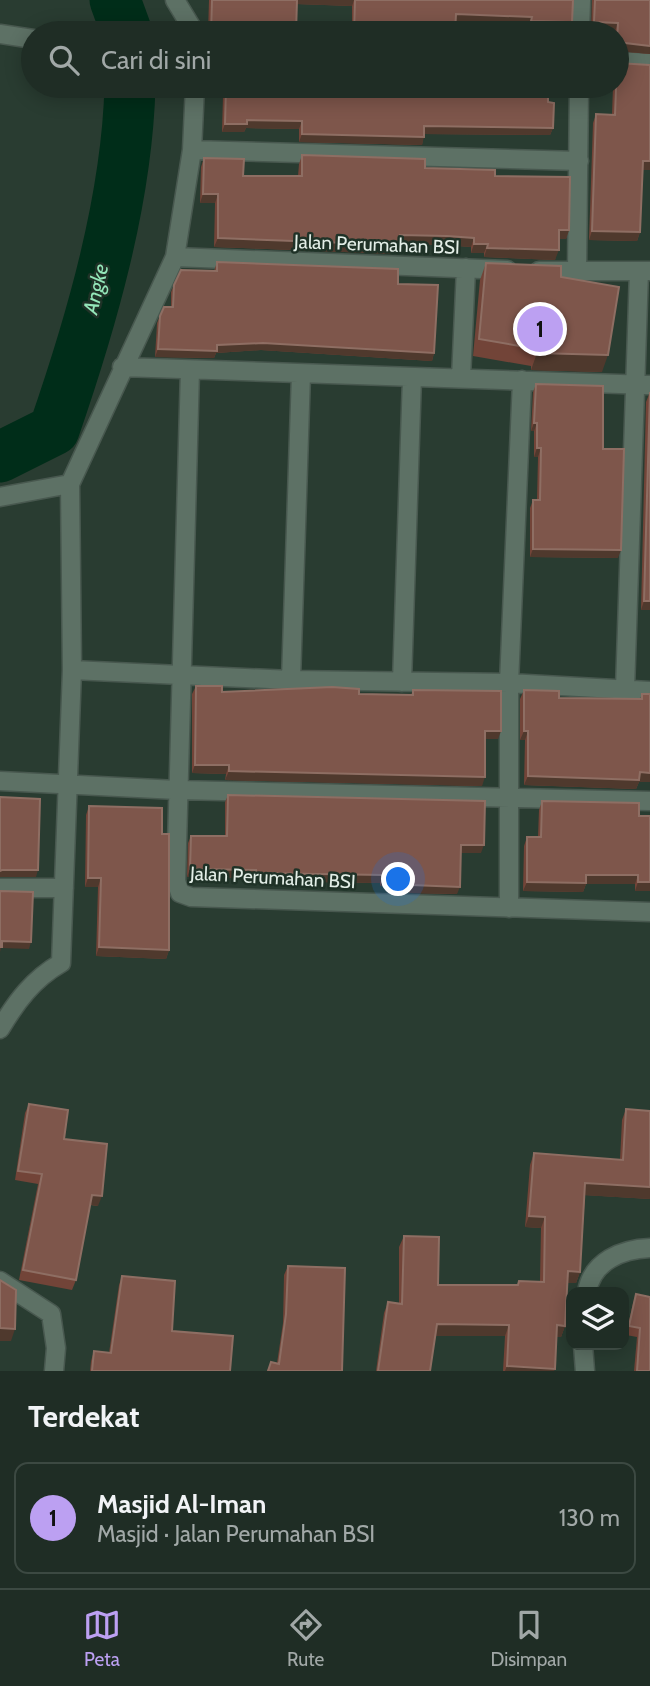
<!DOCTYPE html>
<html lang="id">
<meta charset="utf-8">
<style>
:root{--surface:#1f2d25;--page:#2c3932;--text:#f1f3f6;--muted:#a1a8a7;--line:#3c4942;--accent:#bca0f2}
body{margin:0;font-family:Cabin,sans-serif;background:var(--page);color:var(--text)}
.controls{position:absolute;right:21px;bottom:21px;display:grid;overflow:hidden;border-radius:14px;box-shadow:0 4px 18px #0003}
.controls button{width:63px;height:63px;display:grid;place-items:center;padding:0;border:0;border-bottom:2px solid var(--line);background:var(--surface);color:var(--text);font:35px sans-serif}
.you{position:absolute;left:399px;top:880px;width:24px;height:24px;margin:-18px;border:5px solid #fff;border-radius:50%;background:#1a73e8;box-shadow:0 0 0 10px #1a73e833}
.badge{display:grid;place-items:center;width:46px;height:46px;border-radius:50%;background:var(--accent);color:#111;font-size:23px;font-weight:700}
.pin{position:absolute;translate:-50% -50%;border:4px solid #fff;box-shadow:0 2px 7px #0006}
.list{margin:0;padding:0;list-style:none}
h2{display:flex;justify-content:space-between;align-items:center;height:91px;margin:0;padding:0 28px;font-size:30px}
h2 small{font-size:23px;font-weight:400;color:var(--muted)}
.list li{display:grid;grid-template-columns:46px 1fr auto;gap:21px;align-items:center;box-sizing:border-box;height:112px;margin:0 14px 14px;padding:0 14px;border:2px solid var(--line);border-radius:14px}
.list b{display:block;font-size:26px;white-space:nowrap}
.list p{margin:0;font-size:23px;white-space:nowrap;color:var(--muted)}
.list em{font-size:23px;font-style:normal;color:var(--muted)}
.icon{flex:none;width:38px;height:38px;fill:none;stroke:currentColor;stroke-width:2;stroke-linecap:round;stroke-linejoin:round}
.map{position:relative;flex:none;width:650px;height:1371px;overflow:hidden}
.search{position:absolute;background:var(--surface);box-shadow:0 4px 18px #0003;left:21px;right:21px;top:21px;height:77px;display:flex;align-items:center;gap:18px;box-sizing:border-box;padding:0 24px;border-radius:38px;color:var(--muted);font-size:26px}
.sheet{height:217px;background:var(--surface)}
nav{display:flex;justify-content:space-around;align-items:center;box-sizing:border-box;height:98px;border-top:2px solid var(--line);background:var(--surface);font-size:19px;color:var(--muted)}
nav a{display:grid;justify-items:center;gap:4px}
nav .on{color:var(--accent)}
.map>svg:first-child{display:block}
</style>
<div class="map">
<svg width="650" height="1371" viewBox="0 0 650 1371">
<rect width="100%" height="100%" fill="#293c31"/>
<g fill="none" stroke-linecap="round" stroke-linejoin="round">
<path stroke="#002d19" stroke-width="51" d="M115,0L127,33
M0,457L54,430C91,323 127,200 130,86"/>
<g stroke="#48584f" stroke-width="21">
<path id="minor" d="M175,0L195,33
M580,33L581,0
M0,34L33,39
M617,61L650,63
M192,150L579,161
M175,257L507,270
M539,271H650
M577,271L579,86
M122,367L650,385
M190,370L176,881L180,893L191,897L650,912
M461,378L466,268
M0,497L70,484
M72,670L291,680L509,683L650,691
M291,680L301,374
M402,682L412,377
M625,689L639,271
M0,781L177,790L650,801
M0,888H64
M509,908V683L522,380
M0,1029C16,1002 33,979 61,963L72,670L70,484L175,257L192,150L195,86
M0,1281L51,1314L56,1348L54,1371
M587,1292C592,1261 622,1249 650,1248
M583,1345L585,1371"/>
</g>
<use href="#minor" stroke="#5d7165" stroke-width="18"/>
</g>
<path fill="#724438" d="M209,0H573L569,30H566L529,29V24L455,22V33H352V6L297,4L296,33H208Z
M592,0H650V54L617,51V33H615V31L591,30Z
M207,86H548V102L553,128L550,135L424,134L422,145L299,142V129L246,128L244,132H222L223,95H207Z
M613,86H617L650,170H643L640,232L637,241L589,240L593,123L596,114L612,115Z
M302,155L495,176L569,230L566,239H559L555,260L484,257V253H471V247L444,245L400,244L396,254L214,247L215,203H200L201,167L204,158L243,176H298L299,164Z
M217,262L398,284L434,353L432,361L261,350L216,353L214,358L155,357L157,323L160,316L171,307V292L174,285L214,271Z
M486,263L561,277L602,372L531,370V366L473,356L480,280Z
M536,384L603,449L618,558L530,557V508L533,500H537L538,457H534V431H531L533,392Z
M650,392V610H641L646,402Z
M196,686L222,692L359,694L411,695L413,690L498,739H485L482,786L225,780L226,774L192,773V694Z
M524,690L559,698L640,699L642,694H650V782H639L636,789L524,785L525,740H520V699Z
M228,795L481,853H461L457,894L409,893L410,886H380V883L253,881V878L187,877L188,843L191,836H225V802Z
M542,801L639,816L650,891H635V884H586L583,892L523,891L524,846L527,837H538L539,810Z
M89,806L162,834L169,950L166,959L96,956L98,887H85L86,815Z
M29,1104L64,1139L98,1206L90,1205L76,1280L72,1290L19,1280L38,1184L15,1180L25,1113Z
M626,1109L650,1199L585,1195L580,1272L576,1283H567L565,1326L561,1337H557L554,1371H503L505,1336H435L430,1371H376L384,1313L388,1302L399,1304V1247L404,1236L438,1285H517L519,1281H540L541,1228L525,1227L530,1165L534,1153L620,1160L622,1120Z
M288,1266L342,1371H267L271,1362L277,1363L283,1323L284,1275Z
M122,1276L172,1331L230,1371H90L91,1361L94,1351L109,1353L119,1285Z
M636,1294L650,1371H634L637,1337L626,1335L633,1303Z"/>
<path fill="#4f392d" d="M296,0H354L352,6L294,4Z
M456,14L532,17L529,24L453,22Z
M531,21L572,22L569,30H566L529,29Z
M594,22L618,23L615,31L591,30Z
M617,42L650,46V54L617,51Z
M210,87H226L223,95H207Z
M247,120L302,121L299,129L246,128L244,132H222L225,124Z
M424,126L553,128L550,135L422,134Z
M302,134L424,137L422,145L299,142Z
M643,161H650V170H640Z
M203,194H218L215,203H200Z
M559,230H569L566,239H556Z
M592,231L640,232L637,241L589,240Z
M400,235L447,236L474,238L471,247L444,245L397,244Z
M218,238L400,245L396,254L214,247Z
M474,244H488L484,253H471Z
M487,248L559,250L555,260L484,257Z
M263,343L434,353L432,361L261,350L216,353L214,358L155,357L158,349Z
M537,353L608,355L602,372L531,370Z
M534,423H537L534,431H531Z
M537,448H541L538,457H534Z
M533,549L621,550L618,558L530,557Z
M644,601H650V610H641Z
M485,731H501L498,739H482Z
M524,731H528L525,740H520Z
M195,765H229L226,774L192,773Z
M229,771L485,777L482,786L225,780Z
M640,772L650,773V782H639L636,789L524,785L528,776Z
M461,845H484L481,853H458Z
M190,869L256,870L253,878L187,877Z
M2,870H38L36,877H0V871Z
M256,873L383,875L380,883L253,881Z
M586,875H638L635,884H586L583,892L523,891L527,882Z
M88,878H101L98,887H85Z
M383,878L412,879L410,886H380Z
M638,882H650V891H635Z
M412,885L460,887L457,894L409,893Z
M2,941L31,942L29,949L1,948L0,952V946Z
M99,947L169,950L166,959L96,956Z
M585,1183L650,1187V1199L581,1195Z
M92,1195L102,1196L98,1206L88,1204Z
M529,1216L545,1217L541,1228L525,1227Z
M568,1271L580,1272L576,1283H564Z
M437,1324L509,1325L505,1336H433Z
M557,1325L565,1326L561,1337H553Z
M0,1328L15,1329L11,1341H0Z
M507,1366L555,1369L554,1371H505Z"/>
<path fill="#7e564b" stroke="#8e6e63" stroke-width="2" d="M212,0H297L296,33H211Z
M355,0H573L572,22H569L531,21L532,17L456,14L455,33H354Z
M595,0H650V46L617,42L618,23L594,22Z
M617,63L650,65V161H643L640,232L592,231L596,114L615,115Z
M210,86H548V102L554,103L553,128L424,126V137L302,134V121L247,120V124H225L226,87H210Z
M302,155L425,159V168L495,170V176L570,177L569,230H559V250L487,248L488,244H474V238L447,236L400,235V245L218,238V194H203L204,158L244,159L243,176H302Z
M217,262L398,269V284L438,285L434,353L263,343L217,345V351L158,349L160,316L164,307H173L174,285L181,270L217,271Z
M486,263L561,266V277L619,287L608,355L537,353V349L479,339Z
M536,384L603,386V449H624L621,550L533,549V500H540L541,448H537V423H534Z
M650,392V601H644Z
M196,686H222V692L332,687L359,689V694L413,695V690L501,691V731H485V777L229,771V765H195Z
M524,690L559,691V698L642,699V694H650V773L640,772L639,780L528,776V731H524Z
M228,795L485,801L484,845H461L460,887L412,885V879L383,878V875L256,873V870L190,869L191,836H227Z
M0,797L40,799L38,870H2L0,871Z
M542,801L639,803V816H650V882H638V875H586V883L527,882V837H541Z
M89,806L162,808V834H169V950L99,947L101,878H88Z
M0,891L33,892L31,942L2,941V947H0Z
M29,1104L68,1110L64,1139L107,1144L102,1196L92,1195L76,1280L23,1270L42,1174L18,1171Z
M626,1109L650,1111V1187L585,1183L580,1272L568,1271L565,1326L557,1325L555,1369L507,1366L509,1325L437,1324L430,1371H378L388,1302L402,1304L404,1236L439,1237L438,1285H518L519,1281L544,1282L545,1217L529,1216L534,1153L623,1160Z
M288,1266L345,1268L342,1371H268L271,1362L279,1364L286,1314Z
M122,1276L175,1281L172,1331L233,1336L230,1371H92L94,1351L111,1353Z
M0,1280L16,1290L15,1329L0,1328Z
M636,1294L650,1297V1371H637L640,1328L629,1326Z"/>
<g text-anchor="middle" stroke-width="5" stroke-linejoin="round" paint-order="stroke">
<g font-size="19" fill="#e3eee7" stroke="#1f3227">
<text transform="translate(377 244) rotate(2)" y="7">Jalan Perumahan BSI</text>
<text transform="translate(273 877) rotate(3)" y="7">Jalan Perumahan BSI</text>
</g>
<g font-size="21" font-style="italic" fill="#94e7b9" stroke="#1f3227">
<text transform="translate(96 289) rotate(-77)" y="7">Angke</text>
</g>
</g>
</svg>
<div class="controls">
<button><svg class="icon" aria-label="layers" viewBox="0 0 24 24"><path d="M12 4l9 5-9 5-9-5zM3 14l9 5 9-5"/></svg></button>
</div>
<div class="you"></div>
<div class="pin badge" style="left:540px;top:329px">1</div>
<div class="search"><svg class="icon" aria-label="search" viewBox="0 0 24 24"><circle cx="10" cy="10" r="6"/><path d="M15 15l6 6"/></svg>Cari di sini</div>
</div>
<section class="sheet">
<h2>Terdekat<small></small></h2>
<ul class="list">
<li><span class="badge">1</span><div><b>Masjid Al-Iman</b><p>Masjid · Jalan Perumahan BSI</p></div><em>130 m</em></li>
</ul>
</section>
<nav>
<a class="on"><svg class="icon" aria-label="map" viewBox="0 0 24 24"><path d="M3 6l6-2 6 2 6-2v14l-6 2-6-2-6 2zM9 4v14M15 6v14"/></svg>Peta</a>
<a><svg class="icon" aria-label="directions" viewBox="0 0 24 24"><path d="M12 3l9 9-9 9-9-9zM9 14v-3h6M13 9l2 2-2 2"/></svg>Rute</a>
<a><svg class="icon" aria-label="saved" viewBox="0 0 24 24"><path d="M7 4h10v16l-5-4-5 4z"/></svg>Disimpan</a>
</nav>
